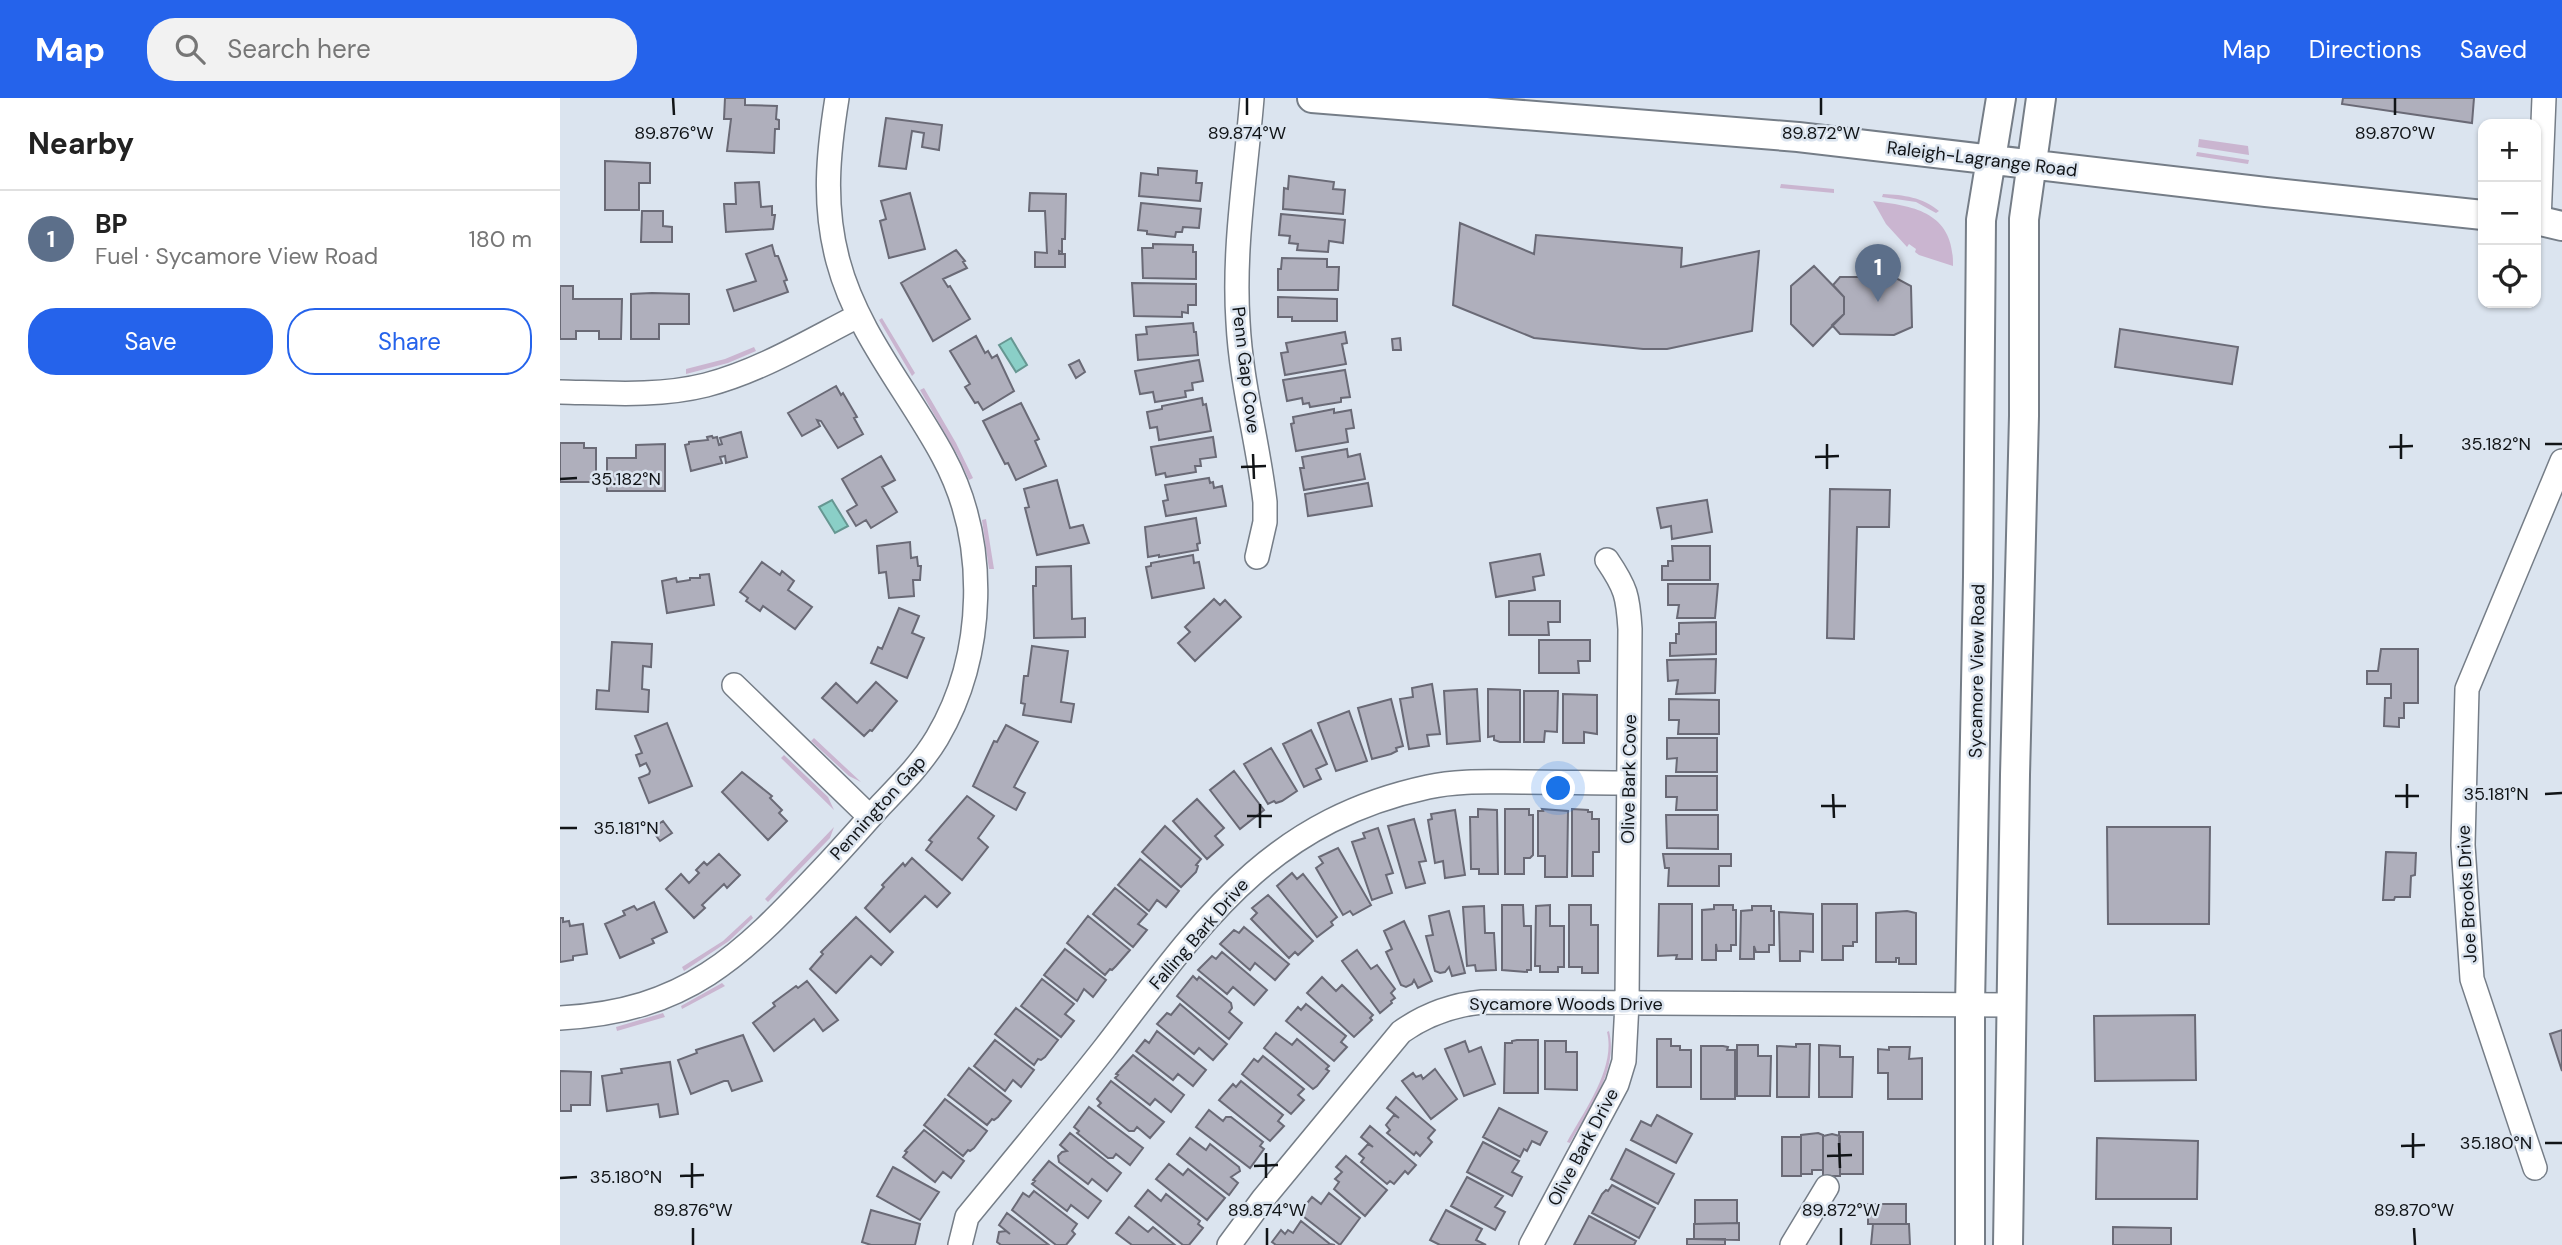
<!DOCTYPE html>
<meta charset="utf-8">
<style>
:root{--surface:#fff;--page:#f2f2f2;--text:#222;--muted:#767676;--line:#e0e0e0;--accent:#2563eb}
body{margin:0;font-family:"DM Sans",sans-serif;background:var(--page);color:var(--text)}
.controls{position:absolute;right:21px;top:21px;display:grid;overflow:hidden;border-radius:14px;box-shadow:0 2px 5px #0004}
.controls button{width:63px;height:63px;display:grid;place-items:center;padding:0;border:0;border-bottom:2px solid var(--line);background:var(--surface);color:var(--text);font:35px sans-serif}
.you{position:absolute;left:999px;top:691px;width:24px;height:24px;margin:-18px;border:5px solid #fff;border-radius:50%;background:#1a73e8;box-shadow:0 0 0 10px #1a73e833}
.badge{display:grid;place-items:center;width:46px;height:46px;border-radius:50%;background:var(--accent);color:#fff;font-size:23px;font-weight:700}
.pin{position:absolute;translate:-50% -58px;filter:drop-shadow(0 2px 4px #0008)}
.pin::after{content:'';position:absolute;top:37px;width:24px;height:21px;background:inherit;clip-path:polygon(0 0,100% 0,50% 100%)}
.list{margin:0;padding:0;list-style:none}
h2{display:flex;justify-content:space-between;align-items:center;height:91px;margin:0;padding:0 28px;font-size:30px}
h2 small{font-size:23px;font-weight:400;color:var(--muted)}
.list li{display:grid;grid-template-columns:46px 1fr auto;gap:21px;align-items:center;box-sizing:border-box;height:98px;padding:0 28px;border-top:2px solid var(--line)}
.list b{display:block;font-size:26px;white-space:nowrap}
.list p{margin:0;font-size:23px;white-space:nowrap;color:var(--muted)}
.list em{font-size:23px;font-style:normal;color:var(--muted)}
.actions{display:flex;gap:14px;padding:21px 28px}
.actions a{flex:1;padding:16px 0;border:2px solid var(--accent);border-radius:28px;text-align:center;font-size:24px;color:var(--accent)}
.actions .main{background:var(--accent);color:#fff}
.icon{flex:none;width:38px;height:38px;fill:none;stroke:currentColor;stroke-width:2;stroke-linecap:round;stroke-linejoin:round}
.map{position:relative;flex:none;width:2002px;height:1147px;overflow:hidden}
header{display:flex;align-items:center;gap:42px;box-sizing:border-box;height:98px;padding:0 35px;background:var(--accent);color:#fff}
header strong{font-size:33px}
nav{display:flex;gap:38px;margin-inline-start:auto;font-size:24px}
.search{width:490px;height:63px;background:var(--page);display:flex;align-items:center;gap:18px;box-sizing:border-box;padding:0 24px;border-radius:28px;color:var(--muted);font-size:26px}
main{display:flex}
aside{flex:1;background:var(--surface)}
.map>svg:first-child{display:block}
</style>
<header>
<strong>Map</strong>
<div class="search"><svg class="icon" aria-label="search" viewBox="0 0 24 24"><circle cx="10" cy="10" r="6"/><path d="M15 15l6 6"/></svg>Search here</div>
<nav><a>Map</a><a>Directions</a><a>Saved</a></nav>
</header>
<main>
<aside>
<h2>Nearby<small></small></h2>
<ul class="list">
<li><span class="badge" style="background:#5c6f8a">1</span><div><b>BP</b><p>Fuel · Sycamore View Road</p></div><em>180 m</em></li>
</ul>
<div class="actions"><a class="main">Save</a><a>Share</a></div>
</aside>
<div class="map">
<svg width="2002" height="1147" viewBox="0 0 2002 1147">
<rect width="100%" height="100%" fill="#dbe4ef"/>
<path fill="#cab5d0" d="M1639,41L1688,48L1689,57L1638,49Z
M1637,54L1689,62L1688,66L1636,58Z
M1221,86L1274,91V95L1220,90Z
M1323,96C1344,97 1362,99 1379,113L1376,115L1356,104L1322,99Z
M1313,103C1356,108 1394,115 1393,168L1359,157L1355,154L1356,151L1349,146L1347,149L1326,126Z
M322,220L355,275L352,278L319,222Z
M194,249L196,253L168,265L126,276V271L165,261Z
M364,290L396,345L413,380L409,382L398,358L360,292Z
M426,421L434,471H429L422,422Z
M254,640L301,684L289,678L251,643Z
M224,657L268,699L274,712L221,660Z
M274,729L270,740L208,804L205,801Z
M191,817L193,820L169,843L124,873L122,869L163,843Z
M162,885L165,888L122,911L121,908Z
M103,915L105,919L57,933L56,929Z
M1049,933C1059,972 1028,1013 1010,1045L1007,1044C1024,1013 1056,970 1047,934Z"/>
<path fill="#8acfc7" stroke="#669792" stroke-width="2" d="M451,240L467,267L456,274L439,247Z
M272,402L288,428L275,435L259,409Z"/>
<path fill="#afafbc" stroke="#6a6a76" stroke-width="2" d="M165,0H185V7L217,8L216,21L219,22V31H215L214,55L167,53L171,21H164Z
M1783,0H1914L1912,25L1782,6Z
M326,20L382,27L379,52L362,49L364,35L352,33L346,71L319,68Z
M45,63L90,65V85H79V112H45Z
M598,70L637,73L636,85H642L640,103L579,98L581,75L598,77Z
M729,78L774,84L773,91L785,92L783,116L723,111L724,90L728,91Z
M199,84L201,109L212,108V117H215L213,131L166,134L164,106H176L175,85Z
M350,95L365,151L329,160L320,123L326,121L321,103Z
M470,95L506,96L505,141H502V154L499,153V156H505V169H475V154L487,155L485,113H469Z
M581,105L641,111L639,130L623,129L622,134H616L615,139L587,136V133L578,132Z
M82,113H103V128L112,129V144H81Z
M721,116L785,122L783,145L769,143L768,154L737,152L738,146L729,145L730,138L719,137Z
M900,125L974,156L976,137L1122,150L1121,169L1199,153L1192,233L1107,251H1083L974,240L893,207Z
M593,146L633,147V154H636V181L583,180L582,150H593Z
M212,147L215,158H218L227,182L224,183L228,194L174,213L167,192L196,183L186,156Z
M396,152L405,163L403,164L407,170L383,181L388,189L390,188L410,221L373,243L341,185Z
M722,160L767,161V169H779L778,192H718V171H721Z
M1254,168L1284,199V216L1253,248L1231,226V188Z
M1280,179H1334L1351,188L1352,229L1334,237L1280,236L1272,227L1284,216V199L1273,187Z
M572,185L636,186V207H628V215L622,214V219L574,218Z
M0,188H13V201H62L61,241H39V233H16V241H0Z
M92,195L129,196V226H99V241H71V196Z
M718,199L777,201V223H732V219H718Z
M633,225L634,234H636L638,257L578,262L576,237L587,236L586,229Z
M1560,231L1678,249L1672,286L1555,269Z
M785,234L787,245L782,246L786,266L725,277L721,255L728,254L726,245Z
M416,238L425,255L428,253L432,260L437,257L454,293L423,312L418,304L415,305L405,289L410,286L390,253Z
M840,240L841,252H833L832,241Z
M519,262L525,274L516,280L509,267Z
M639,262L643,283L632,285L633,292L625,293L626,299L595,304L593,294L580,296L575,273Z
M785,272L790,299L781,300V304L750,309L749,305L743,306L742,300L727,303L723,282Z
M276,288L281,297L283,295L297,319L294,320L303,336L278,350L261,323L257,322L260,328L242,338L228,315Z
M642,300L643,307L646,306L651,333L599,342L597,329L590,330L587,314L602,311V308Z
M461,305L479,341L475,343L486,368L456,382L448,365L445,366L423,323Z
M774,311V315L791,312L794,330L786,331L788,344L736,353L731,326L734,325L733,319Z
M181,334L187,359L166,365L165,358L160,359L162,365L131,373L125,347L129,346V344L148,342L147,339L152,338L153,340L157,339L159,347L162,346L160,340Z
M653,339L656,359L640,361L641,368H635L636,374L606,379L605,375L596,377L591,349Z
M0,345H24V350H36V384H0Z
M105,346V393H47V360H76V347Z
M787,351L788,359L800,356L805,381L744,392L740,370H744L742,359Z
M321,358L335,382L322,389L337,414L311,430L306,422L296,428L287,413L297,407L282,381Z
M649,380L650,385L653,384L654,390L662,388L666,408L606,418L603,403L608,402L605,387Z
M497,382L510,430L523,427L529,445L477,457L465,410L469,409L464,391Z
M808,385L812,408L748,418L745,396Z
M1270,391L1330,392L1329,429H1297L1294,541L1267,540Z
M1147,402L1152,434L1112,441L1111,428L1101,430L1097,410Z
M636,420L640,445L637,446L638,452L599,459V457L588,459L585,429Z
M350,444L351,460L357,459L358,468H361L360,482H353L354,498L329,500L326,474L319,475L317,448Z
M1112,448H1150V482H1102V468H1108V463H1113Z
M980,456L984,477L973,479L975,492L936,499L930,465Z
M633,457L634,465L639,464L644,490L592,500L586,469L591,468V465Z
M202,464L220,477L222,473L234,483L228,492L252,509L235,531L203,508L200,513L186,503L188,500L180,494Z
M511,468L512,521L525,520V539L474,540L473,488H476V469Z
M149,476L154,507L107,515L102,483L116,480L117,484L130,482V480H140V477Z
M1108,486H1158L1155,520H1117L1119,507H1108Z
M654,501L660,507L665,502L681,519L635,563L618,545L630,534L625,529Z
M949,503H1000V524H988L989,537H949Z
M339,510L359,518L352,535L364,540L347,580L311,565L318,549L322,551Z
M1156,524V556L1110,558V545H1116V536H1119V525Z
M979,542H1030V563H1018L1019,575H979Z
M52,544L92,546L91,569L83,568L82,591L89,592L88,614L36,611L37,592L49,593Z
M472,548L508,553L501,604L514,606L511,624L463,617L465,606L461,605L464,578H468Z
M1821,551H1858V605H1844V620H1839V629L1824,628L1825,600H1831V586H1807V573H1818Z
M1156,561L1155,595L1116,596L1118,582L1108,583L1107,562Z
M316,584L337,603L312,633L310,632L304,638L262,600L276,585L297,605Z
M872,586L880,636L867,637L869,648L849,651L840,601L853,599L852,590Z
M917,591L920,643L887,646L884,593Z
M928,591L960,592V644H940L934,642V638L928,639Z
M964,593H998L997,634L985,633L984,644H964Z
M1003,596L1037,597V636L1024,634V645H1003Z
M831,601L843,648L836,650L837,653L831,656L812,661L798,610Z
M1109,601L1159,602V636H1118L1119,622H1109Z
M789,613L807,663L776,673L758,625Z
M107,625L132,688L89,705L79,680L89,676L90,673L86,665L80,668L76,657L82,655L75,638Z
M446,627L478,644L454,689L465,695L456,712L413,688L434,643L437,644Z
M751,632L767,666L756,671L761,681L744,689L723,646Z
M1107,640H1157V674H1116L1117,660L1107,661Z
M711,650L737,693L722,703L716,705L714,703L708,706L684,666Z
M674,673L704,712L680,731L650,692Z
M182,674L212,698L210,700L222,712L219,715L227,723L208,742L162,694Z
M1106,678H1157V712H1116L1117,699H1106Z
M407,698L434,718L418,740L428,749L402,782L366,752L372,744L369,742Z
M637,701L664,730L655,738L663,747L647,761L613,723Z
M918,711L937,712L938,776H919V771H911L910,719H918Z
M945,711H969V717H973V757L970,760H964V776H945Z
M982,711L1008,713L1007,779H985V758H978V713H983Z
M1012,711L1028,712V714H1032V721H1039V754H1033V778H1012Z
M895,712L905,777L885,780L883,763L875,765L868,722L872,721L871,716Z
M1106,717H1158V751L1107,750Z
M854,721L866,763L859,764L865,785L846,790L828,728Z
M103,723L112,735L100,743L91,731Z
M605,728L641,761L636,767L638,768L636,774L621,789L582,754Z
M1547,729H1650L1649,826H1548Z
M818,730L833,775L826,777L832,795L812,802L792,744L805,740L803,735Z
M778,750L811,807L793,817L790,813L783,817L756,770L763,765L759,759Z
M1826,754L1856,755L1855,777L1851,778L1850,799H1835L1834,802H1823Z
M159,756L180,777L167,790L164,786L142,807L145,810L134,820L106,791L121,776L129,785L139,775L136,772L144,764L147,767Z
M1103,756H1171V768H1159V788H1108L1109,770H1105Z
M352,760L390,795L377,809L365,798L330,834L305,810L324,789L322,787L343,765L345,768Z
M580,761L619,793L606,809L597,802L589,813L558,787Z
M732,775L737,781L743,776L777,819L771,824L773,827L757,839L717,788Z
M555,790L587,816L578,826L587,832L573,849L533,816Z
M708,797L753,843L738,857L735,854L729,860L691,821L697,815L692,810Z
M94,804L107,834L92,841L94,845L60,860L45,826L65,817L63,813L74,808L77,812Z
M1099,806H1132V861H1116L1117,857L1098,858Z
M1262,806H1297V844H1293V848H1283V862H1262Z
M942,807H963L964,828H971V872H967V874L942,872Z
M990,807V828H1004V869H998V874H980V868H975L976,808Z
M1009,807H1031V827H1038V875H1022V869H1009Z
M1154,807H1173V812H1176V847H1171V853H1157L1156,846V862H1142V812L1154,811Z
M924,808L925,835H934L936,872L916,873L915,867L907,868L903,809Z
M1192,808H1211V813H1214V847H1209V854H1196L1194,848V861H1180L1181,813L1192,812Z
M889,813L905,875L892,878L889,869L885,874L880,875L875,873L866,838L873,837L869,818Z
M1347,813L1356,815V866H1339V860H1336V864H1316V815Z
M1219,814L1253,816V854L1240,853V863H1220Z
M528,818L570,852L556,868L552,872L550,871L545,877L507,845Z
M296,819L333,854L321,867L311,858L276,895L250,871L263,856L261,854Z
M0,820H3V824L9,823L10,828L23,826L27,856L13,858V862L0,864Z
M844,823L872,883L858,890L854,882L852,886L846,889L841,887L826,854L832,851L824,833Z
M684,829L729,866L715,882L695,865L690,872L660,846L674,832L679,835Z
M505,851L546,882L533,899L524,891L517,903L484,877Z
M797,852L811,871L817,867L835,891L831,895L835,900L831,903L832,905L820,915L782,863Z
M662,854L707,892L694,907L673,889L667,896L638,872L652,858L656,861Z
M633,878L637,882L639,879L671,905L672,910L669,914L682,925L669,941L617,898Z
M762,879L776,893L782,887L813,917L810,920L812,922L794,939L747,895Z
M482,881L514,906L505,916L514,923L501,939L461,908Z
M247,883L278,922L263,933L254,921L214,953L193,925L215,908L213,905L236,888L238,890Z
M620,906L667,946L653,962L639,950L634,956L597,926L607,915L611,917Z
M746,906L786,938L781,944L787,949L774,963L726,923L738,909L741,912Z
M456,910L498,942L485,959L481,962L478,961L474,967L435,936Z
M1635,917L1636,982L1535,983L1534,918Z
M2002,932V973L1990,936Z
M597,933L646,972L633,988L618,976L613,982L576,953L585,942L589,945Z
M716,935L732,947L737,941L769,968L766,971L769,973L757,988L753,991L704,950Z
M183,937L202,983L172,993L168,983H164L131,996L118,962L137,955L136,952Z
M1097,941H1111V948H1120V952H1131V989H1097Z
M435,942L474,972L461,989L453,982L445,993L414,968Z
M957,942H978V995H944L945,945H952V943Z
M905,943L909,954L921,949L935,986L904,998L885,951Z
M985,943H1006V954H1017V992L985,991Z
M1236,946H1250L1249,999H1217V948L1236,949Z
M1177,947H1198V958H1211L1210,998H1177Z
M1259,947L1280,948V959H1293L1292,999H1259Z
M1141,948H1163L1168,949L1167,952H1175V1001H1141Z
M1329,949H1350L1349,961L1362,960V1001H1328V975H1318V951L1329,952Z
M573,957L624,997L611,1014L595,1001L590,1007L555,980L558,977L556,976Z
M703,958L744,991L738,997L744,1002L731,1016L682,976L694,961L698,964Z
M110,964L118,1016L100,1019L98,1006L47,1013L42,978L62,975L61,971Z
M409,970L451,1003L438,1019L434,1022L432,1021L427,1027L388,997Z
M875,971L897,1001L871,1021L842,983L853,975L856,979L861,977L863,981Z
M0,973L31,974L30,1007H11V1013H0Z
M551,983L604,1024L590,1040L577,1029L574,1033H569L538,1008L541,1005L537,1001Z
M681,983L723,1017L718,1023L724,1028L710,1043L659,1002L673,986L676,989Z
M836,999L875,1032L868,1040L872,1044L860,1058L856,1054L854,1057L827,1035L830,1032L826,1027L834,1017L839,1020L827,1010Z
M385,1001L427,1033L414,1050L410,1053L408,1052L403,1058L364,1027Z
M529,1009L583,1050L570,1067L556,1056L553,1060H548L517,1035L519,1033L514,1029Z
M939,1010L987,1034L980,1047L972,1043L967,1053L964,1051L960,1059L923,1039Z
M649,1012L663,1023L666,1019H671L703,1044L700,1048L704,1051L690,1070L636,1029Z
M1097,1017L1132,1036L1116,1065L1071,1042L1081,1023L1091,1028Z
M810,1028L856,1067L848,1076L845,1073L834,1086L830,1083L827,1086L801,1064L804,1060L799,1056L808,1046L813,1049L801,1039Z
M364,1032L404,1063L391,1080L383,1074L375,1084L343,1059L347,1054L345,1053Z
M1279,1034H1303V1076H1280Z
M510,1035L561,1075L547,1093L532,1081L528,1086L499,1064L498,1058L502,1054L507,1053L500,1047Z
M1258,1035L1263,1037V1072H1252V1076H1241V1037Z
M1272,1036L1280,1038V1078H1263V1038Z
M1222,1039H1241V1078H1222Z
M630,1040L646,1052L650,1046L679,1069L680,1073L671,1079L678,1085L669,1097L617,1056Z
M1537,1040L1638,1043L1637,1101H1536Z
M923,1044L959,1063L952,1074L962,1079L952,1098L907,1074Z
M1066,1051L1114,1076L1098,1106L1051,1081Z
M786,1058L827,1092L805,1118L774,1091L779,1084L775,1081L782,1074L776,1069Z
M489,1063L541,1103L528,1120L511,1107L507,1113L472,1086L475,1083L473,1082Z
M609,1066L623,1077L628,1071L665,1100L647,1122L596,1081Z
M333,1069L379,1094L360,1122L317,1098Z
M907,1079L943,1098L935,1109L945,1114L935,1132L891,1108Z
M1052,1087L1095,1110L1079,1140L1032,1115L1042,1096L1046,1092L1048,1093Z
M588,1092L601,1103L606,1096L640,1123L638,1126L643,1130L629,1147H623L575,1108Z
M474,1093L517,1126L512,1133L515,1136L506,1147H496L452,1112L463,1095L469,1099Z
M769,1095L800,1120L780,1147L739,1115L752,1099L761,1106Z
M1135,1102H1177V1125L1135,1126Z
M1308,1106H1346V1126H1308Z
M311,1112L360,1126L355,1147H311L302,1144Z
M886,1112L922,1131L916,1142L926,1147H880L870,1142Z
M447,1115L489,1147H441L437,1144L439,1134L446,1133L450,1136L439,1127Z
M1029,1118L1076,1143L1074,1147H1014Z
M569,1119L588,1134L593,1129L615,1147H572L556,1135Z
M741,1123L770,1146L775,1147H716L712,1144L721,1132L725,1136L728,1132L733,1135Z
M1179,1125V1142L1134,1141V1126Z
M1313,1126H1349L1350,1147H1311Z
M1553,1129L1611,1130V1147H1553Z
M1127,1141H1165V1147H1127Z"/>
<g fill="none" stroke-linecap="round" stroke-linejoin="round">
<g stroke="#757d87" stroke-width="26">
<path id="minor" d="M692,0C686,74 673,150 678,224C681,285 698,344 705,404V424L697,459
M1979,123L1984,0
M0,294C48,295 98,299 146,287C200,273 249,243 298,218
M174,587L310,719
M0,920C127,913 180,859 262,772C282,751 301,729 321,707C341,686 362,665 377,640C426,557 429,443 383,358C348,293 297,235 278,163C263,107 268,56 277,0
M1975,1070L1912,881L1903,747L1907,591L2002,363
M400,1147L407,1119C453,1063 499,1008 544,951C639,828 705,724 868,689C899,682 931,684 962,684C998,684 1033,685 1068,685
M669,1147L703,1101L841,934C865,917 892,907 922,904L1451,907
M971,1147L1057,986L1064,963L1067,905L1070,531C1068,498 1066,490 1047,462
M1232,1147L1267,1089"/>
</g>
<g stroke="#757d87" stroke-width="32">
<path id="major" d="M752,0L1238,39L1706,94L1923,117
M1976,122L2002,128
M1410,1147V908L1418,479L1421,122L1441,0
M1448,1147L1455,677L1464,318V121L1481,0"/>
</g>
<use href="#minor" stroke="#fff" stroke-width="23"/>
<use href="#major" stroke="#fff" stroke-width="28"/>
</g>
<path fill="none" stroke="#111417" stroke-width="2.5" d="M113,0L114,17M687,0V17M1261,0V17M1835,0V17M1841,336V361M1267,346V371M1985,346H2002M1829,349L1853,348M693,356L694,381M1255,359L1279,358M681,369L706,368M0,381L17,380M1847,686V710M1273,696L1274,720M1985,696L2002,695M1835,698H1859M700,706V730M1261,708H1286M687,718H712M0,730H17M1853,1035V1060M1279,1045L1280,1070M1985,1045H2002M1841,1048L1865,1047M706,1055V1080M1267,1058L1292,1057M132,1065V1090M694,1068L718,1067M120,1078L144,1077M0,1080L17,1079M133,1130V1147M707,1130V1147M1281,1130V1147M1854,1130L1855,1147"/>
<g text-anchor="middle" stroke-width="5" stroke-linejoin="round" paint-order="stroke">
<g font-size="18" fill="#111417" stroke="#dbe4ef">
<text transform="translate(1422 61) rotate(7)" y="6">Raleigh-Lagrange Road</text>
<text transform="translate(686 272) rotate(83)" y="6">Penn Gap Cove</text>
<text transform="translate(1417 573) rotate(-89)" y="6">Sycamore View Road</text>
<text transform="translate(1069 681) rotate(-89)" y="6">Olive Bark Cove</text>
<text transform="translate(318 710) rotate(-48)" y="6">Pennington Gap</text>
<text transform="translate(1907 796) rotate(-93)" y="6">Joe Brooks Drive</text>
<text transform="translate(639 836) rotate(-49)" y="6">Falling Bark Drive</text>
<text x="1006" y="912">Sycamore Woods Drive</text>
<text transform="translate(1023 1049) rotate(-62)" y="6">Olive Bark Drive</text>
</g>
</g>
<g font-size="18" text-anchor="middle" fill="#111417" stroke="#dbe4ef" stroke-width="5" stroke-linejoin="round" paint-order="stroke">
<text x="114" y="41">89.876°W</text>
<text x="687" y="41">89.874°W</text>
<text x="1261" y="41">89.872°W</text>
<text x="1835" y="41">89.870°W</text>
<text x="1936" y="352">35.182°N</text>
<text x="66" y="387">35.182°N</text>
<text x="1936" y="702">35.181°N</text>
<text x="66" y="736">35.181°N</text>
<text x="1936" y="1051">35.180°N</text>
<text x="66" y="1085">35.180°N</text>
<text x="133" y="1118">89.876°W</text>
<text x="707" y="1118">89.874°W</text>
<text x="1281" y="1118">89.872°W</text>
<text x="1854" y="1118">89.870°W</text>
</g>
</svg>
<div class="controls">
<button>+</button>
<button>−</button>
<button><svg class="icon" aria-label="locate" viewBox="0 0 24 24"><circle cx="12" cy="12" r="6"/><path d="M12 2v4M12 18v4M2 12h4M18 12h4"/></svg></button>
</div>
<div class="you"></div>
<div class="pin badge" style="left:1318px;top:204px;background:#5c6f8a">1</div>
</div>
</main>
